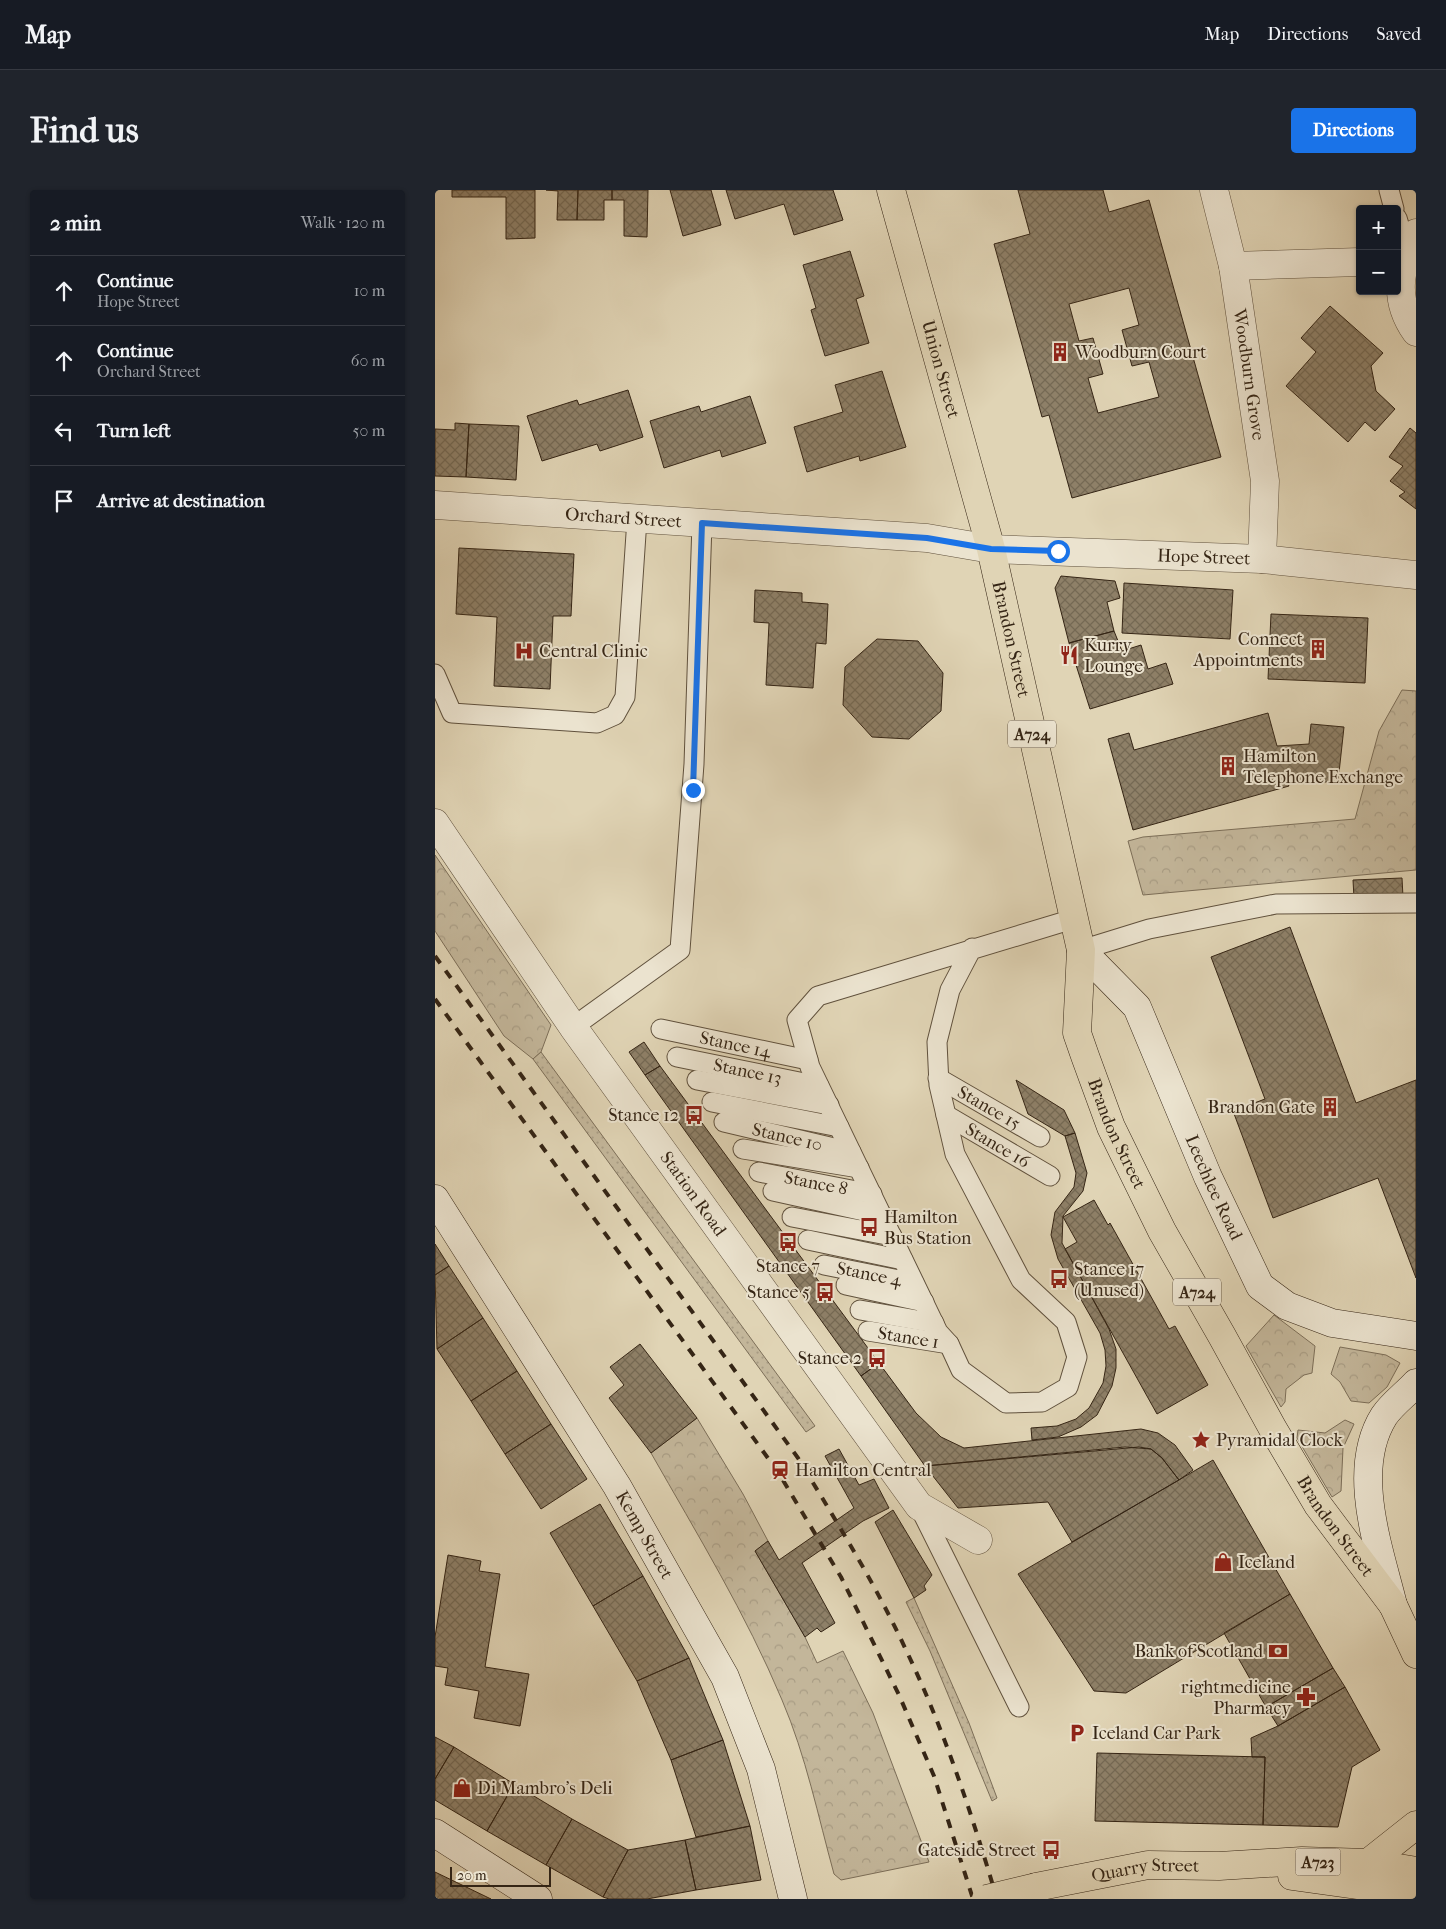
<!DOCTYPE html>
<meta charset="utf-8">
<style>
:root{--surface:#171b24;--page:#20242c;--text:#f1f3f6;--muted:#9ea1a6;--line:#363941;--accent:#1a73e8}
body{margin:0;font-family:"IM FELL French Canon",serif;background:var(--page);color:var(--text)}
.controls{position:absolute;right:15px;top:15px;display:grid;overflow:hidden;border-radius:5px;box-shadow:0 1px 4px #0004}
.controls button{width:45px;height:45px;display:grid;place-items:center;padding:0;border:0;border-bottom:1px solid var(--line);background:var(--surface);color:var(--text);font:25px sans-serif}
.scale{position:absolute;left:15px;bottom:12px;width:101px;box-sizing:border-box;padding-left:5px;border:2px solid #352515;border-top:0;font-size:14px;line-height:18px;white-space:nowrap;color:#352515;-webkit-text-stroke:4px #ebe3cf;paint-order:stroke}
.stop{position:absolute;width:15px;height:15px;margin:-11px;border:4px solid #1a73e8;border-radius:50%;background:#fff}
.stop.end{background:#1a73e8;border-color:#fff;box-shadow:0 1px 5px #0008}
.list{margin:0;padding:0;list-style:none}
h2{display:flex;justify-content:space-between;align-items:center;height:65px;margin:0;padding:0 20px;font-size:21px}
h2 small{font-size:16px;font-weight:400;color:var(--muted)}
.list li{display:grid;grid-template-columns:32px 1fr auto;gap:15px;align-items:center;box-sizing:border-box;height:70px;padding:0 20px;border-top:1px solid var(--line)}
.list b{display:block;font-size:19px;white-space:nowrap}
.list p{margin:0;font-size:16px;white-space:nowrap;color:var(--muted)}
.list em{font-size:16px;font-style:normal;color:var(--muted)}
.icon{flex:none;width:28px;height:28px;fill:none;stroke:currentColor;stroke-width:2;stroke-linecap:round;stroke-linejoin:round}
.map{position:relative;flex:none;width:981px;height:1709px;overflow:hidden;border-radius:5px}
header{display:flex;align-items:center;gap:30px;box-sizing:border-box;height:70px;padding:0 25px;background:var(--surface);border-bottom:1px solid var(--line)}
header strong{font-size:24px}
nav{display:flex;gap:28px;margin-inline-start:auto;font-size:18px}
.intro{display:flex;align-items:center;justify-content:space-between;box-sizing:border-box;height:120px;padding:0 30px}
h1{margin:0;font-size:35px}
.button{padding:12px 22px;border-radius:5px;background:var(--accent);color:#fff;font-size:18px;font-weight:700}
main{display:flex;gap:30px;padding:0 30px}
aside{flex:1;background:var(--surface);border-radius:5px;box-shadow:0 1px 4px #0004}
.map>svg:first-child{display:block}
</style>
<header>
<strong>Map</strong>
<nav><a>Map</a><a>Directions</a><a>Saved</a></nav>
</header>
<div class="intro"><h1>Find us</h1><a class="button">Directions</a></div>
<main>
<aside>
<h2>2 min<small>Walk · 120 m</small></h2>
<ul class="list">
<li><svg class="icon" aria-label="ahead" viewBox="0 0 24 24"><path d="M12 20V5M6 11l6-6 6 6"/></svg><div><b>Continue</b><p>Hope Street</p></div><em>10 m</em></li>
<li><svg class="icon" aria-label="ahead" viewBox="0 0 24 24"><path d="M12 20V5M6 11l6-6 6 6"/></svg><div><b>Continue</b><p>Orchard Street</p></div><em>60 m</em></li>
<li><svg class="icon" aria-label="left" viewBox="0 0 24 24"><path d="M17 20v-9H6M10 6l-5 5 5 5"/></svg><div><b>Turn left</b></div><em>50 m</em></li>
<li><svg class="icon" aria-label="arrive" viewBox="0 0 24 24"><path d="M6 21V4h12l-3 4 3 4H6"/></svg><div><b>Arrive at destination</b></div></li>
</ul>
</aside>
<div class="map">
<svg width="981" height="1709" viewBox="0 0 981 1709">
<defs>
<pattern id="forest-crowns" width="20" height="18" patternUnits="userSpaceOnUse" patternTransform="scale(1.25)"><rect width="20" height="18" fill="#c3b69a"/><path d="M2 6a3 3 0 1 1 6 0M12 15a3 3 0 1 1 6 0" fill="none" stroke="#a89c84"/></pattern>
<pattern id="garden-dots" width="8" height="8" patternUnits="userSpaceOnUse" patternTransform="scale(1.25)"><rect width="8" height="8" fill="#c3b69a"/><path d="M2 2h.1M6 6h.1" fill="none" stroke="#a89c84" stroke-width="1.8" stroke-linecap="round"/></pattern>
<pattern id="building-cross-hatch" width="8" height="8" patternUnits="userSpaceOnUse" patternTransform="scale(1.25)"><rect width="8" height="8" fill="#8e8068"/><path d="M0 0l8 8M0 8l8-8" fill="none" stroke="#756954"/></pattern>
</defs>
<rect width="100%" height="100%" fill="#e0d4b5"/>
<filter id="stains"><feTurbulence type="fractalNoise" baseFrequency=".004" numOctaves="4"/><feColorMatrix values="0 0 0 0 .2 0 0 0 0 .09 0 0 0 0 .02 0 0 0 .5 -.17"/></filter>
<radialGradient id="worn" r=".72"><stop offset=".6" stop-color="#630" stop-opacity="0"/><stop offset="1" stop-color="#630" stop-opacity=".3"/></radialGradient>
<path fill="url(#forest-crowns)" stroke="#7c6e58" d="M967,500L981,501V680L708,705L693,651L708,647L920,629L944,541Z
M0,665L116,835L106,862L98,869L69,846L0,741Z
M839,1125L880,1156L877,1183L869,1185L851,1199L850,1212L846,1217L811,1156Z
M905,1157L951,1165L965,1173L952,1197L934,1213L916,1211L905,1192L896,1184Z
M262,1228L308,1304L333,1351L320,1361L370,1447L382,1473L408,1461L438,1523L494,1672L406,1690L399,1684C383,1626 371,1566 347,1510C311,1424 262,1344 216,1263Z
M910,1230L919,1234L908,1258L906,1301L897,1307L862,1248L863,1240L890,1243Z"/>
<path fill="url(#garden-dots)" stroke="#7c6e58" d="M106,862L380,1236L371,1242L98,869Z
M479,1408L534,1533L562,1608L557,1611L495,1461L471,1412Z"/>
<path fill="url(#building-cross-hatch)" stroke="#352515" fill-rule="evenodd" d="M17,0H100V48L71,49V7H17Z
M111,0H143L142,30H122L123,1Z
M143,0H177V10H169V30H142Z
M177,0H213L212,47L189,46V10H177Z
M235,0H276L286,35L248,46Z
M291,0H398L408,30L359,45L349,14L300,29Z
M583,0H668L674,22L714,10L786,267L637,308L614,225L607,227L559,54L595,44ZM694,98L704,135L687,140L697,176L714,172L724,207L663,223L653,188L668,184L658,148L644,151L634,114Z
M415,61L429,106L421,109L434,153L390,166L376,120L381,118L368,75Z
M895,116L948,163L936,176L941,201L960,219L940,241L930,232L913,252L851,196L881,162L866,148Z
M447,181L471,257L425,271L424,266L372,282L359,237L408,222L400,195Z
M193,200L208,247L165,261L162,254L107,271L92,226L142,210L144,215Z
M315,206L331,253L287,267L285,260L229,278L215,231L264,216L266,222Z
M20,233L34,234L31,287L0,286V239L20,240Z
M34,234L84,236L81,290L31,287Z
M975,238L981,243V319L964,306L970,302L955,291L968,276L954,267Z
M24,358L139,364L136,426H118L115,499L59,496L62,427L21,424Z
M626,386L680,391L685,408L672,412L679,441L634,453L620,398Z
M689,393L798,400L795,449L687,443Z
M320,400L367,403V412L393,414L391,454L381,453L378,498L331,495L334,433L319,432Z
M836,424L933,428L930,493L833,489Z
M679,441L687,461L706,455L713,479L731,473L738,494L655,519L634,453Z
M442,449L483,451L508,483L506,521L474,549L437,547L408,515L410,477Z
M833,523L842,556L874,554L876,534L909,537L903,592H852L854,596L698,640L673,549L694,543L699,560Z
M967,688L968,707L919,708L918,690Z
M855,737L921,913L981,890V1088L943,988L838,1028L798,921L830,909L776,767Z
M209,852L225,876L210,885L194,862Z
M225,876L444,1173L426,1186L210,885Z
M581,890L629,920L640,943L630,946L593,924Z
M640,943L652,983L648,1001L628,1026L627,1053L674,1139L681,1159V1178L677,1196L662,1225L646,1237L623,1247L597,1250L596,1238L622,1236L641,1229L654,1218L668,1193L671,1176L670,1160L665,1143L623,1069L616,1045L620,1022L639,997L641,983L630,946Z
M659,1010L673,1035L675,1033L734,1139L740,1136L773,1195L722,1224L630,1059L642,1052L628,1027Z
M0,1054L14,1076L0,1085Z
M14,1076L48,1128L2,1159L0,1085Z
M48,1128L82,1181L36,1211L2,1159Z
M205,1154L262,1228L216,1263L174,1208L189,1195L175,1177Z
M444,1173L481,1223L506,1247L529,1258L706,1239L723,1243L740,1255L758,1280L744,1290L727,1268L716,1259L704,1257L490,1276L426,1186Z
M82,1181L116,1234L70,1264L36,1211Z
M116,1234L152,1289L106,1319L70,1264Z
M690,1257L716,1259L727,1268L744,1290L637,1352L613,1312L523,1318L490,1276Z
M404,1259L424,1295L439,1289L454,1318L428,1331L367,1373L400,1433L386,1442L382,1438L370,1447L320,1361L333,1351L344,1370L419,1318L390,1266Z
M778,1270L855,1404L691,1503L659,1501L583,1384Z
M165,1314L208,1386L158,1416L115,1343Z
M458,1320L497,1385L489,1396L491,1400L479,1408L440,1332Z
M13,1365L46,1371L44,1381L65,1384L50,1477L94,1484L85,1536L39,1528L44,1501L10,1495L13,1478L0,1476V1447Z
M208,1386L254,1468L202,1491L158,1416Z
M855,1404L898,1478L831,1517L789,1443Z
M254,1468L288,1550L236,1570L202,1491Z
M898,1478L910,1497L843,1536L831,1517Z
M910,1497L945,1560L917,1577L903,1637L828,1635L830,1567H817L816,1548L843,1536Z
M0,1547L19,1557L0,1589Z
M288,1550L315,1636L261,1647L236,1570Z
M19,1557L79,1594L52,1641L0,1610V1589Z
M662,1563L830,1567L828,1635L660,1631Z
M79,1594L137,1629L111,1675L52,1641Z
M137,1629L193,1660L168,1707L111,1675Z
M315,1636L326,1690L261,1700L250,1650Z
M250,1650L261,1700L212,1709H174L168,1707L193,1660Z
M0,1682L56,1709H0Z"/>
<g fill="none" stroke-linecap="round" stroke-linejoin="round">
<g stroke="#60513d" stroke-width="21">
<g id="lane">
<path d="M954,0L959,19"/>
<path d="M962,28L972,62"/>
<path d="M0,484L17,523L162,533L180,525L190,507L202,329"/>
<path d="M537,758L515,800L502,852L504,895L520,964L586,1090L631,1132L642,1167L633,1197L607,1212L571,1213L526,1180L514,1154L503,1142L375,877L362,830L383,806L638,729"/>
<path d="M646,760L714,739L841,714L981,713"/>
<path d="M138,837L245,760L259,574L267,333"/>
<path id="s1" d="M226,839L373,870"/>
<path id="s2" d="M242,867L384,896"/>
<path id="s3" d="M503,888L605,947"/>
<path d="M262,890L394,915"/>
<path d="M277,912L404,937"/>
<path id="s4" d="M511,925L615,986"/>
<path id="s5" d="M289,932L416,962"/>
<path d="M308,959L424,978"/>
<path id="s6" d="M324,982L437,1004"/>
<path d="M338,1001L447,1025"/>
<path d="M357,1027L457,1046"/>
<path d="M373,1050L468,1070"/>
<path id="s7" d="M389,1075L479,1093"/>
<path d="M411,1095L489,1112"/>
<path d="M425,1120L499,1133"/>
<path id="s8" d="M433,1141L514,1154"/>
<path d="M484,1316L584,1517"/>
</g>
</g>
<g stroke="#60513d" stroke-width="29">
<g id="street">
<path id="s9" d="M779,0L798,76L830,291L827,369"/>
<path d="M981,43C965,78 957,108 981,142"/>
<path d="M798,76L925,72"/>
<path id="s10" d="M0,315L492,348L556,359L827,369L981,385"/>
<path id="s11" d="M0,633L138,837L484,1316L543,1350"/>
</g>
</g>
<g stroke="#352515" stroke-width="29">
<g id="secondary">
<path id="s12" d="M646,760L702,817L773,987L825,1096L852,1116L897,1133L981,1146"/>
<path id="s13" d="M0,1009L182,1296L290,1487L326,1579L358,1709"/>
<path d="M958,1415C944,1358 915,1280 949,1226C957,1214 971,1204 981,1193"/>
<path d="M0,1643L103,1709"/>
</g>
</g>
<g stroke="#352515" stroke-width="29">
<g id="primary">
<path id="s14" d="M456,0L556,359L646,760L642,843L650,866L676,937L727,1041L787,1146L838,1239L883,1315L958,1415L981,1464"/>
<path d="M933,1673L981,1635"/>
<path d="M857,1686L981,1703"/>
<path id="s15" d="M601,1697L713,1675L784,1676L867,1671L933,1673L981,1681"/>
</g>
</g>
<use href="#lane" stroke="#ebe3cf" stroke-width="19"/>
<use href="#street" stroke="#ebe3cf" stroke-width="28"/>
<use href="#secondary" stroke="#ebe3cf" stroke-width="28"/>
<use href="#primary" stroke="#e0d4b5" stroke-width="28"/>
<path stroke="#352515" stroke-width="4" stroke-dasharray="9 9" stroke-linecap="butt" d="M0,766L363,1268C401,1331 440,1393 471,1460C509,1539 537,1625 562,1709
M0,809L343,1282L406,1387L464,1505L499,1586L538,1709"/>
<g stroke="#352515" stroke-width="29" stroke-linecap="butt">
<path id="primary-bridge" d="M551,1709L601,1697"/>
</g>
<use href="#primary-bridge" stroke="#e0d4b5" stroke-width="28"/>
</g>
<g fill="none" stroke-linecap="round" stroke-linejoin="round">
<path stroke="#1a73e8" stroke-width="6" d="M258,600L267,333L492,348L556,359L623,361"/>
</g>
<defs>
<g id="building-bare" transform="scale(1.5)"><path d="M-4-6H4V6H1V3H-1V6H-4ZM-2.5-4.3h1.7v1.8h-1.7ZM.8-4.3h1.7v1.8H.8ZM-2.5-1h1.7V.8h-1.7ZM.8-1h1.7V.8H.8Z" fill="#8f2418" stroke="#ebe3cf" stroke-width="2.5" paint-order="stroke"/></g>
<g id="hospital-bare" transform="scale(1.5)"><path d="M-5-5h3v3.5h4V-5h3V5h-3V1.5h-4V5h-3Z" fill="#8f2418" stroke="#ebe3cf" stroke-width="2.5" paint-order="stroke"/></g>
<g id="restaurant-bare" transform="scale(1.5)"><path d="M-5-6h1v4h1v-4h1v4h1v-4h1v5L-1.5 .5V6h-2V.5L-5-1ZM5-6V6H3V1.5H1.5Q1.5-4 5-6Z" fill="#8f2418" stroke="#ebe3cf" stroke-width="2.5" paint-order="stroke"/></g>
<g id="bus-bare" transform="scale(1.5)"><path d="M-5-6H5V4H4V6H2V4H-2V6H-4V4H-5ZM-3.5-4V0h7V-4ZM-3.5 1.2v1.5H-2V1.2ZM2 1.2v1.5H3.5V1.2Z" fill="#8f2418" stroke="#ebe3cf" stroke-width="2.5" paint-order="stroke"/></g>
<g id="sight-bare" transform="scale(1.5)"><path d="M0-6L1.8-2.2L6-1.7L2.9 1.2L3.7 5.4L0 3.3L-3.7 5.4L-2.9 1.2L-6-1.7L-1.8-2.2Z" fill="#8f2418" stroke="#ebe3cf" stroke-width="2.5" paint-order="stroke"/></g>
<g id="station-bare" transform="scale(1.5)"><path d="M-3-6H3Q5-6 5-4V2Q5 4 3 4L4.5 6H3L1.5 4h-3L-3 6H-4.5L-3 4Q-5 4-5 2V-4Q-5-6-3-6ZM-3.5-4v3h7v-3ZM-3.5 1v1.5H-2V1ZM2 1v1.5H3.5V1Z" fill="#8f2418" stroke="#ebe3cf" stroke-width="2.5" paint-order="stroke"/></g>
<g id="shop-bare" transform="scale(1.5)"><path d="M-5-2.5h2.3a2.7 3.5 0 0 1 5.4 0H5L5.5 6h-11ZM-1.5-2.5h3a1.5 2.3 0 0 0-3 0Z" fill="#8f2418" stroke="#ebe3cf" stroke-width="2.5" paint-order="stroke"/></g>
<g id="bank-bare" transform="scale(1.5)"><path d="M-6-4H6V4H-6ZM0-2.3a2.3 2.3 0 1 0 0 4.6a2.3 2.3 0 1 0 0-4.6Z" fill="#8f2418" stroke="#ebe3cf" stroke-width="2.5" paint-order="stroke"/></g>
<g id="pharmacy-bare" transform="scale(1.5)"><path d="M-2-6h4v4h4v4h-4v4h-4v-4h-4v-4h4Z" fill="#8f2418" stroke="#ebe3cf" stroke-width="2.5" paint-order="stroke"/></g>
<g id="parking-bare" transform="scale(1.5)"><path d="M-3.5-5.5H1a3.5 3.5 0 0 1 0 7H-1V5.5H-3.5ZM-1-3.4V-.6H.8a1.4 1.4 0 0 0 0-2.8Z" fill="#8f2418" stroke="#ebe3cf" stroke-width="2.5" paint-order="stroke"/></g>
</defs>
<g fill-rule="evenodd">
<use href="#building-bare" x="625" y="162"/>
<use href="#building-bare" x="883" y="459"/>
<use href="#hospital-bare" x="89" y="461"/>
<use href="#restaurant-bare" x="634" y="465"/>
<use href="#building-bare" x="793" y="576"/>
<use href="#building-bare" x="895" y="917"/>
<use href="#bus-bare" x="259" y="925"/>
<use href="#bus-bare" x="434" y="1037"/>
<use href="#bus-bare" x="353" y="1052"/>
<use href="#bus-bare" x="624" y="1089"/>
<use href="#bus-bare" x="390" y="1102"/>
<use href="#bus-bare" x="442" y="1168"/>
<use href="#sight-bare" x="766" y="1250"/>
<use href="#station-bare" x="345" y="1280"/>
<use href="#shop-bare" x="788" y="1372"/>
<use href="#bank-bare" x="843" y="1461"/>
<use href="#pharmacy-bare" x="871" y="1507"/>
<use href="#parking-bare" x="642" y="1543"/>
<use href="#shop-bare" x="27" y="1598"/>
<use href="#bus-bare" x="616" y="1660"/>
</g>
<g text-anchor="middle" stroke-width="4" stroke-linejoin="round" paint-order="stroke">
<g fill="#ebe3cf" stroke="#6c5e4d" stroke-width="1">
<rect x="573" y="530.5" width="48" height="27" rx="4"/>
<rect x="738" y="1088.5" width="48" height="27" rx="4"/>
<rect x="860.5" y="1658.5" width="45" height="27" rx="4"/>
</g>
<g font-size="16" font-weight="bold" fill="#352515">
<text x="597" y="550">A724</text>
<text x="762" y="1108">A724</text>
<text x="883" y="1678">A723</text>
</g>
<g font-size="18" fill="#352515" stroke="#ebe3cf" text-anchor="start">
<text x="640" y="168">Woodburn Court</text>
<text x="868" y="455" text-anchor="end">Connect<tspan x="868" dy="21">Appointments</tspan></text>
<text x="649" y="461">Kurry<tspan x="649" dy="21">Lounge</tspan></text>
<text x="104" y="467">Central Clinic</text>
<text x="808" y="572">Hamilton<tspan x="808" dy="21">Telephone Exchange</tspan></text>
<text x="880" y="923" text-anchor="end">Brandon Gate</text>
<text x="244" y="931" text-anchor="end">Stance 12</text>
<text x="449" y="1033">Hamilton<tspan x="449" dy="21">Bus Station</tspan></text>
<text x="353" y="1082" text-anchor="middle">Stance 7</text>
<text x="639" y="1085">Stance 17<tspan x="639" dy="21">(Unused)</tspan></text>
<text x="375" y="1108" text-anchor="end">Stance 5</text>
<text x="427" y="1174" text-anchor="end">Stance 2</text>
<text x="781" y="1256">Pyramidal Clock</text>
<text x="360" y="1286">Hamilton Central</text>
<text x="803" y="1378">Iceland</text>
<text x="828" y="1467" text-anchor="end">Bank of Scotland</text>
<text x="856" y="1503" text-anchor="end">rightmedicine<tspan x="856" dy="21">Pharmacy</tspan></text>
<text x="657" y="1549">Iceland Car Park</text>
<text x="42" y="1604">Di Mambro’s Deli</text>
<text x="601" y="1666" text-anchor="end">Gateside Street</text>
</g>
<g font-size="18" fill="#352515" stroke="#ebe3cf">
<text dy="6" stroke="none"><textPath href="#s14" startOffset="186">Union Street</textPath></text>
<text dy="6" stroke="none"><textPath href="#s9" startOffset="188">Woodburn Grove</textPath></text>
<text dy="6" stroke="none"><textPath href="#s10" startOffset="189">Orchard Street</textPath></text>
<text dy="6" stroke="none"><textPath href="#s10" startOffset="771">Hope Street</textPath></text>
<text dy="6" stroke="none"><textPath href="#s14" startOffset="465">Brandon Street</textPath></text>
<text dy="6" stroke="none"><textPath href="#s1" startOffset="76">Stance 14</textPath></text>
<text dy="6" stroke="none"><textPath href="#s2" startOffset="72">Stance 13</textPath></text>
<text dy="6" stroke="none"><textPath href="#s3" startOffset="59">Stance 15</textPath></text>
<text dy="6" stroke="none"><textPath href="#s14" startOffset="975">Brandon Street</textPath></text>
<text dy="6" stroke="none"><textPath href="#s5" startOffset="65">Stance 10</textPath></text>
<text dy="6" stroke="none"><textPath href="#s4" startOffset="60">Stance 16</textPath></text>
<text dy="6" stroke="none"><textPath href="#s6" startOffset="58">Stance 8</textPath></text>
<text dy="6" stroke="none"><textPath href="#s12" startOffset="276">Leechlee Road</textPath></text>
<text dy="6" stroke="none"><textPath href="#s11" startOffset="452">Station Road</textPath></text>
<text dy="6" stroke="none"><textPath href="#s7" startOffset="46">Stance 4</textPath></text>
<text dy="6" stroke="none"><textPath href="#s8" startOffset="41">Stance 1</textPath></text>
<text dy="6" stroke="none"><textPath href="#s14" startOffset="1425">Brandon Street</textPath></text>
<text dy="6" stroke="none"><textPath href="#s13" startOffset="396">Kemp Street</textPath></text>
<text dy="6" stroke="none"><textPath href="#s15" startOffset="111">Quarry Street</textPath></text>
</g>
</g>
<rect width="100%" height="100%" filter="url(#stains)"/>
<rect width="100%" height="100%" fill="url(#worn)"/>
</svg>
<div class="controls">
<button>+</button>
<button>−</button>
</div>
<div class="scale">20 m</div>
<div class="stop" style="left:623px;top:361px"></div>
<div class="stop end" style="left:258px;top:600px"></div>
</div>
</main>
